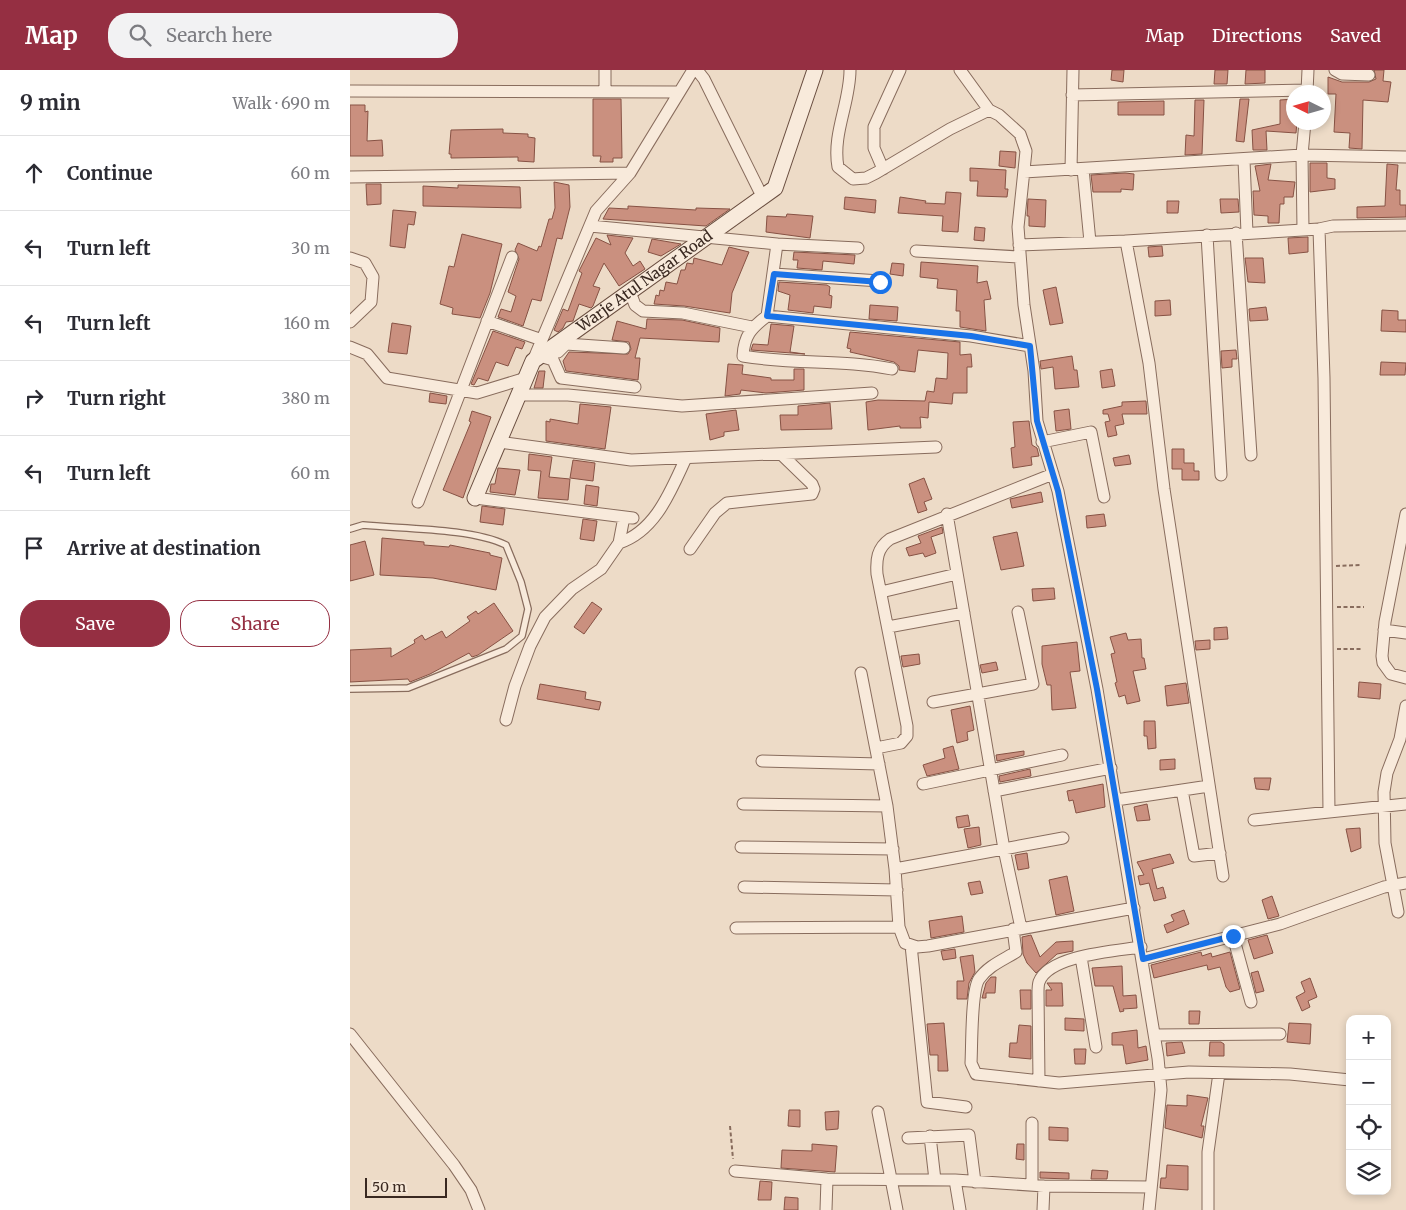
<!DOCTYPE html>
<meta charset="utf-8">
<style>
:root{--surface:#fff;--page:#f2f2f3;--text:#2b2b33;--muted:#7c7c81;--line:#e1e1e2;--accent:#952f42}
body{margin:0;font-family:Merriweather,serif;background:var(--page);color:var(--text)}
.controls{position:absolute;right:15px;bottom:15px;display:grid;overflow:hidden;border-radius:10px;box-shadow:0 2px 8px #0003}
.controls button{width:45px;height:45px;display:grid;place-items:center;padding:0;border:0;border-bottom:1px solid var(--line);background:var(--surface);color:var(--text);font:25px sans-serif}
.compass{position:absolute;left:936px;top:15px;width:45px;height:45px;border-radius:50%;background:var(--surface);box-shadow:0 2px 8px #0003;rotate:275deg}
.scale{position:absolute;left:15px;bottom:12px;width:82px;box-sizing:border-box;padding-left:5px;border:2px solid #392820;border-top:0;font-size:14px;line-height:18px;white-space:nowrap;color:#392820;-webkit-text-stroke:4px #f5e7d7;paint-order:stroke}
.stop{position:absolute;width:15px;height:15px;margin:-11px;border:4px solid #1a73e8;border-radius:50%;background:#fff}
.stop.end{background:#1a73e8;border-color:#fff;box-shadow:0 1px 5px #0008}
.list{margin:0;padding:0;list-style:none}
h2{display:flex;justify-content:space-between;align-items:center;height:65px;margin:0;padding:0 20px;font-size:21px}
h2 small{font-size:16px;font-weight:400;color:var(--muted)}
.list li{display:grid;grid-template-columns:32px 1fr auto;gap:15px;align-items:center;box-sizing:border-box;height:75px;padding:0 20px;border-top:1px solid var(--line)}
.list b{display:block;font-size:19px;white-space:nowrap}
.list em{font-size:16px;font-style:normal;color:var(--muted)}
.actions{display:flex;gap:10px;padding:15px 20px}
.actions a{flex:1;padding:11px 0;border:1px solid var(--accent);border-radius:20px;text-align:center;font-size:18px;color:var(--accent)}
.actions .main{background:var(--accent);color:#fff}
.icon{flex:none;width:28px;height:28px;fill:none;stroke:currentColor;stroke-width:2;stroke-linecap:round;stroke-linejoin:round}
.map{position:relative;flex:none;width:1056px;height:1140px;overflow:hidden}
header{display:flex;align-items:center;gap:30px;box-sizing:border-box;height:70px;padding:0 25px;background:var(--accent);color:#fff}
header strong{font-size:24px}
nav{display:flex;gap:28px;margin-inline-start:auto;font-size:18px}
.search{width:350px;height:45px;background:var(--page);display:flex;align-items:center;gap:12px;box-sizing:border-box;padding:0 18px;border-radius:20px;color:var(--muted);font-size:19px}
main{display:flex}
aside{flex:1;background:var(--surface)}
.map>svg:first-child{display:block}
</style>
<header>
<strong>Map</strong>
<div class="search"><svg class="icon" aria-label="search" viewBox="0 0 24 24"><circle cx="10" cy="10" r="6"/><path d="M15 15l6 6"/></svg>Search here</div>
<nav><a>Map</a><a>Directions</a><a>Saved</a></nav>
</header>
<main>
<aside>
<h2>9 min<small>Walk · 690 m</small></h2>
<ul class="list">
<li><svg class="icon" aria-label="ahead" viewBox="0 0 24 24"><path d="M12 20V5M6 11l6-6 6 6"/></svg><div><b>Continue</b></div><em>60 m</em></li>
<li><svg class="icon" aria-label="left" viewBox="0 0 24 24"><path d="M17 20v-9H6M10 6l-5 5 5 5"/></svg><div><b>Turn left</b></div><em>30 m</em></li>
<li><svg class="icon" aria-label="left" viewBox="0 0 24 24"><path d="M17 20v-9H6M10 6l-5 5 5 5"/></svg><div><b>Turn left</b></div><em>160 m</em></li>
<li><svg class="icon" aria-label="right" viewBox="0 0 24 24"><path d="M7 20v-9h11M14 6l5 5-5 5"/></svg><div><b>Turn right</b></div><em>380 m</em></li>
<li><svg class="icon" aria-label="left" viewBox="0 0 24 24"><path d="M17 20v-9H6M10 6l-5 5 5 5"/></svg><div><b>Turn left</b></div><em>60 m</em></li>
<li><svg class="icon" aria-label="arrive" viewBox="0 0 24 24"><path d="M6 21V4h12l-3 4 3 4H6"/></svg><div><b>Arrive at destination</b></div></li>
</ul>
<div class="actions"><a class="main">Save</a><a>Share</a></div>
</aside>
<div class="map">
<svg width="1056" height="1140" viewBox="0 0 1056 1140">
<rect width="100%" height="100%" fill="#eddbc7"/>
<path fill="#ca907f" stroke="#875244" d="M762,0H774L773,12L761,10Z
M865,0H878L877,14H864Z
M896,0H915V13L895,14Z
M1024,0H1034L1033,11L1041,12L1038,32L1013,30L1012,79L999,78L1000,63L984,62L986,24H978V7L992,12H1019L1026,9Z
M243,29H271L272,88H263V92H250L251,86H243Z
M890,29H899L894,72L886,71Z
M944,29V52H947L946,63L916,61L917,80H903L902,60L930,54V30Z
M845,30H854L852,84L835,85L836,65L844,66Z
M814,31V45H768V32Z
M0,35H15V42L18,41L17,71L32,70L33,86H0Z
M153,59V63L178,64V67L185,68L184,92L168,91V87L101,88V84H99L101,60Z
M650,81L666,82L665,98L649,96Z
M960,93H977V108L985,109V119L960,122Z
M921,94L918,110L945,112L943,127H934V134H930L929,153H918V146L904,145L903,121H910L905,96Z
M1037,94L1048,95L1046,120H1050V135H1056V147L1007,148V137L1035,136Z
M620,98L656,100L655,119H658L657,127L627,126L628,111H620Z
M775,103L784,104L783,120L771,119V122H743L741,105Z
M204,112L219,115L220,137L212,169L207,168L191,231L182,229L173,256L148,247L151,239L161,242L166,226L158,222L169,189L165,180L168,173L187,181L189,176L191,177L199,149H202L205,138Z
M16,114H31V134L17,135Z
M108,115L170,117L171,138L73,136V116L108,118Z
M596,122L611,123L608,162L592,161L593,146L548,143L550,127L576,131L575,133L595,134Z
M495,127L526,130L525,143L494,139Z
M678,129L696,130L695,157L679,156V146H677Z
M870,129H888L889,142L871,143Z
M817,131H829L828,143H817Z
M278,136L346,140V138L380,139L356,156L253,149L259,138L278,139Z
M43,140L66,142L64,155L58,154L55,178L40,176Z
M437,144L463,146L460,168L416,162L417,146L436,147Z
M625,157L635,158L634,171L624,170Z
M112,164L152,174L140,223L130,248L102,244L103,238L90,234L99,196L104,197Z
M257,165L283,168L275,183L283,196L290,191L295,199L269,216L254,193L243,216L250,218L243,236L241,238L229,234L223,251L216,252L213,258L208,262L204,260L213,239L218,241L232,203L229,201L246,168L261,175Z
M958,167V182L939,184L938,168Z
M302,169L331,174L311,186L298,182Z
M812,176L813,186L799,187L798,177Z
M379,177L399,182L382,223L380,243L334,236L304,234L306,225L309,226L310,220L314,221L316,212L327,214L331,200H335L337,193L343,194L344,188L372,195Z
M444,182L505,185L504,194L473,191L472,200L447,198L448,190H443Z
M895,188H913L915,213L898,212Z
M571,192L628,196L627,213L637,211L641,229L634,230L636,261L610,257V241H606L607,220L587,218L588,209L570,207Z
M542,193L554,194L553,206L540,204Z
M429,212L477,215L480,217L479,225L482,226L481,238L464,236L463,243L438,240L440,225L428,221Z
M706,217L713,253L700,255L693,220Z
M820,230L821,245L805,246V231Z
M520,235L548,237L547,251L519,249Z
M916,237L918,250L900,251L899,239Z
M1032,240L1048,241V250H1056V262L1031,261Z
M297,249L332,250L370,258L369,272L290,268L285,288H290L288,310L216,301L213,291L219,282L278,284L281,279L279,272L262,270L267,251L296,259Z
M42,253L61,256L57,284L38,282Z
M421,254L444,256L440,282L455,284L401,280L403,274L418,275Z
M143,261L175,272L172,279L166,277L158,296L146,292L138,311L128,308L124,315L121,314Z
M500,262L610,272V285L621,284L622,297H617V323H603L602,334L579,332L578,348L570,347L571,358H550V356L518,360L516,332L528,330L575,331L577,321L584,322L586,308L597,309L598,283L568,280L565,302L549,300V296L544,292L500,282L501,279L497,278Z
M886,280L887,289H882V297L872,298L871,281Z
M722,286L724,300H727L729,317L705,319L703,297L691,299L690,291Z
M1031,292L1056,293L1055,305H1030Z
M378,294L393,295L392,304L421,308V310H444V299H454V320L416,323L391,320L390,324L375,326Z
M762,299L765,316L752,318L750,301Z
M189,301H195L193,318H184Z
M80,323L97,326L96,334L79,332Z
M796,331L797,344H772L774,354L765,356L767,365L758,367L755,352L760,351L758,344H753V340L772,336V332Z
M480,333L482,359L431,360L430,345H448V336Z
M230,334L261,337L255,379L196,371V351L200,352V349L228,354Z
M719,339L721,359L706,361L704,341Z
M386,340L389,360L374,362V366L360,370L356,344Z
M122,341L141,347L113,428L93,420L121,352L119,351Z
M679,351L682,375L687,378L689,386L681,387L682,395L663,398L661,378L665,377L663,352Z
M822,379H834V393H844V401H849V410H832V399H822Z
M179,384L202,387L199,407L220,409L218,430L188,428L191,401L178,400Z
M779,385L781,394L765,396L763,388Z
M223,390L245,393L243,411L220,408Z
M148,398L170,400L165,425L140,422L141,414H145Z
M574,408L582,429L574,432L577,440L568,443L559,414Z
M236,415L249,417L247,436L234,434Z
M691,422L693,432L662,438L660,429Z
M132,436L155,439L153,455L130,452Z
M754,444L756,456L737,458L736,446Z
M233,449L247,451L244,471L230,469Z
M592,457L593,463L581,467L586,483L575,487L573,483L559,486L556,478L571,473L568,466Z
M667,462L674,496L651,500L643,467Z
M32,468L74,472V475L99,477L100,475L140,483V485L152,488L146,520L83,508L30,505Z
M15,471L24,505L0,511V475Z
M704,518L705,529L683,531L682,519Z
M242,532L252,539L234,564L224,557Z
M144,533L163,561L128,585L122,587L119,583L80,604L60,612L58,609L0,612V580L41,578V587L65,573L64,570L72,565L75,570L92,561L96,568L120,551L117,547L126,541L128,544Z
M877,557L878,569L864,570V558Z
M776,563L778,570L791,569L792,588H794L796,599L783,601L790,631L777,634L775,625L769,627L765,613L767,612L761,584L765,583L760,567Z
M860,570V579L846,580L845,571Z
M727,572L730,601L720,602L726,638L702,640L701,615H697L692,594V576Z
M569,584L570,594L553,597L551,586Z
M646,592L648,600L632,603L630,595Z
M1009,612L1031,614L1030,629L1008,627Z
M836,613L839,633L817,636L815,616Z
M190,614L236,622L235,629L251,632L249,640L187,629Z
M620,636L624,660L617,662L618,670L607,673L601,640Z
M794,651H805L806,678L798,679L797,666H794Z
M603,676L609,699L577,706L573,695L595,688L593,679Z
M674,681V685L647,691L646,685Z
M825,689V699L810,700V690Z
M680,699L681,706L650,712L649,706Z
M904,708H921L919,720L906,719Z
M753,714L755,737L726,743L723,730L719,731L717,721Z
M797,734L800,750L787,751L784,737Z
M618,745L620,756L608,758L606,747Z
M629,757L631,775L618,778L614,759Z
M1010,758L1011,778L1001,782L996,759Z
M677,783L679,798L668,800L665,785Z
M820,784L824,793L802,799L807,819L813,817L816,828L804,831L799,813L790,815L788,806L794,805L787,792Z
M717,806L724,841L706,845L699,810Z
M630,811L633,823L621,825L618,813Z
M922,826L929,846L918,849L912,830Z
M834,840L839,854L817,863L814,855L824,851L821,845Z
M612,846L614,862L581,868L579,851Z
M681,865L690,887L706,872L723,871V881L707,884L686,903L677,893L673,884L672,867Z
M917,865L923,883L904,889L898,870Z
M605,879L606,888L593,890L591,881Z
M851,882L852,886L861,883L862,887L880,882L890,919L880,922L876,917L870,897L858,900L857,895L804,908L801,895Z
M623,885L625,902L619,913L617,929H607V911H614L610,887Z
M772,896L773,926L786,925L787,938L773,939L774,941L770,942L763,916H745L742,898Z
M908,901L914,921L906,923L901,903Z
M641,907H646L645,923H636V928H632L636,913Z
M960,908L967,927L958,931L960,937L952,941L946,927L955,922L951,912Z
M697,913H712L713,936H696V920H702Z
M670,920H681V939H671Z
M839,941H850L849,954H839Z
M715,948L734,949V961L715,960Z
M594,953L598,1001H588V985H580L577,954Z
M939,953L961,954L960,974L937,972Z
M669,955L681,956V989L659,987L660,973H667Z
M787,960L788,978L796,976L798,990L776,994L773,975H762V963Z
M832,972L835,983L817,986L816,973Z
M860,972H871L874,974V986H859Z
M724,979H736L735,994H725Z
M837,1025L858,1028L851,1056H854L852,1068L815,1058L817,1035L837,1036Z
M439,1040H450V1057L438,1056Z
M489,1041L488,1059L476,1060L475,1042Z
M699,1057L718,1058V1071L699,1070Z
M462,1074L487,1076L485,1102L431,1098L432,1080L462,1081Z
M667,1074H674V1090L666,1089Z
M817,1095L838,1096V1120L810,1118L811,1108H816Z
M742,1100L758,1101L757,1109H741Z
M690,1102L719,1103V1109L690,1108Z
M410,1111L422,1112L421,1130H408Z
M435,1127L448,1128V1140H434Z"/>
<g fill="none" stroke-linecap="round" stroke-linejoin="round">
<g stroke="#886c5d" stroke-width="8">
<path id="lane" d="M0,459L13,455C53,459 121,458 156,475L171,512L178,539L172,566L156,579L58,618L0,619"/>
</g>
<g stroke="#886c5d" stroke-width="13">
<path id="street" d="M255,0V22
M347,0L354,9L409,120L415,126
M500,0C500,33 482,64 488,97L503,109L516,108L526,103L600,59L639,40
M610,0L639,40L649,45L670,64L676,81L668,157L674,235L684,301L687,351L708,421L747,619L808,988L811,1020L799,1140
M985,0L992,4L1019,5
M0,21L328,22
M957,22L958,0
M722,25L957,20
M894,90L897,163
M533,99L524,78V57L550,0
M733,99L740,172
M721,100L723,0
M674,102L952,85L1056,87
M0,107L280,103
M240,156L427,174L508,178
M969,159L974,308L979,742
M953,160L952,85L955,52
M886,163L901,385
M857,165L871,405
M776,171L799,293L814,419L873,806
M669,175L776,171L969,159L983,156L1056,155
M566,181L670,187
M0,188L15,193L23,207L21,232L0,252
M424,204L530,211
M280,222L285,235L293,241L333,243L402,257
M417,246L427,174
M137,251L192,270
M0,277L17,284L37,308L127,323L176,308
M208,282L216,274L274,278
M190,286L203,290L211,308L285,317
M183,291L246,141L280,103L343,0
M542,299C493,289 443,295 393,286C394,266 401,258 417,246L621,266L680,276
M169,325H218L332,336L522,323
M149,372L281,390L586,377
M692,372L741,362L754,427
M125,428L283,448
M68,432L162,187
M597,444L654,779L671,858
M1056,444L1035,552L1032,586L1033,593L1041,604L1056,608
M269,473C306,461 321,420 336,388
M340,479L365,443L377,433L462,424L464,419L462,414L431,384
M531,522L607,504
M538,557L614,543
M1034,560L1056,563
M511,603L537,736L545,799L549,857L555,873L567,877L578,876L784,838
M583,632L683,614L668,542
M156,650L165,616L180,576L195,547L222,519L251,499L269,473L274,447
M526,678L551,673L557,666V656L527,504C526,490 527,478 540,469L703,404
M412,691L529,694
M573,714L712,685
M832,720L844,786L870,783
M644,721L761,698
M766,730L859,716
M393,734L537,736
M904,750L1056,734
M391,777L543,779
M545,799L713,768
M394,817L547,820
M1048,842L1035,773L1034,722L1037,703L1050,669L1056,636
M386,858L549,857
M663,859L666,882C653,890 638,896 629,909C621,921 622,976 621,993L626,1004L709,1013L839,1002L940,1004L1000,1010
M883,866L901,932
M561,875L577,1032L616,1037
M731,887L746,977
M793,889L930,854L1034,817L1056,813
M0,964L104,1095L121,1120L129,1140
M805,965L930,964
M689,1011L688,923C688,920 688,915 689,912C699,885 766,881 791,877
M528,1042L547,1140
M682,1053V1115
M580,1066L585,1110
M558,1068L619,1065L625,1112
M385,1101L477,1109L605,1110L694,1116L801,1117
M605,1110L610,1140
M476,1140L477,1109
M693,1140L694,1116
M858,1140V1082L869,1003"/>
</g>
<g stroke="#6a4e40" stroke-width="17">
<g id="secondary">
<path id="s1" d="M125,428L183,291L425,118L465,0"/>
</g>
</g>
<path stroke="#886c5d" stroke-width="2" stroke-dasharray="4 2.5" stroke-linecap="butt" d="M986,496L1011,495
M987,537H1014
M987,579H1012
M380,1056L383,1089"/>
<use href="#lane" stroke="#f8eadb" stroke-width="5.5"/>
<use href="#street" stroke="#f8eadb" stroke-width="11"/>
<use href="#secondary" stroke="#f8eadb" stroke-width="15"/>
</g>
<g fill="none" stroke-linecap="round" stroke-linejoin="round">
<path stroke="#1a73e8" stroke-width="6" d="M530,212L424,204L417,246L621,266L680,276L687,351L708,421L747,619L793,889L883,866"/>
</g>
<g text-anchor="middle" stroke-width="4" stroke-linejoin="round" paint-order="stroke">
<g font-size="15" fill="#392820" stroke="#f5e7d7">
<text dy="5" stroke="none"><textPath href="#s1" startOffset="286">Warje Atul Nagar Road</textPath></text>
</g>
</g>
</svg>
<div class="controls">
<button>+</button>
<button>−</button>
<button><svg class="icon" aria-label="locate" viewBox="0 0 24 24"><circle cx="12" cy="12" r="6"/><path d="M12 2v4M12 18v4M2 12h4M18 12h4"/></svg></button>
<button><svg class="icon" aria-label="layers" viewBox="0 0 24 24"><path d="M12 4l9 5-9 5-9-5zM3 14l9 5 9-5"/></svg></button>
</div>
<svg class="compass" viewBox="-18 -18 36 36"><path d="M0-13l5 13h-10z" fill="#e53935"/><path d="M0 13l5-13h-10z" fill="#7c7c81"/></svg>
<div class="scale">50 m</div>
<div class="stop" style="left:530px;top:212px"></div>
<div class="stop end" style="left:883px;top:866px"></div>
</div>
</main>
